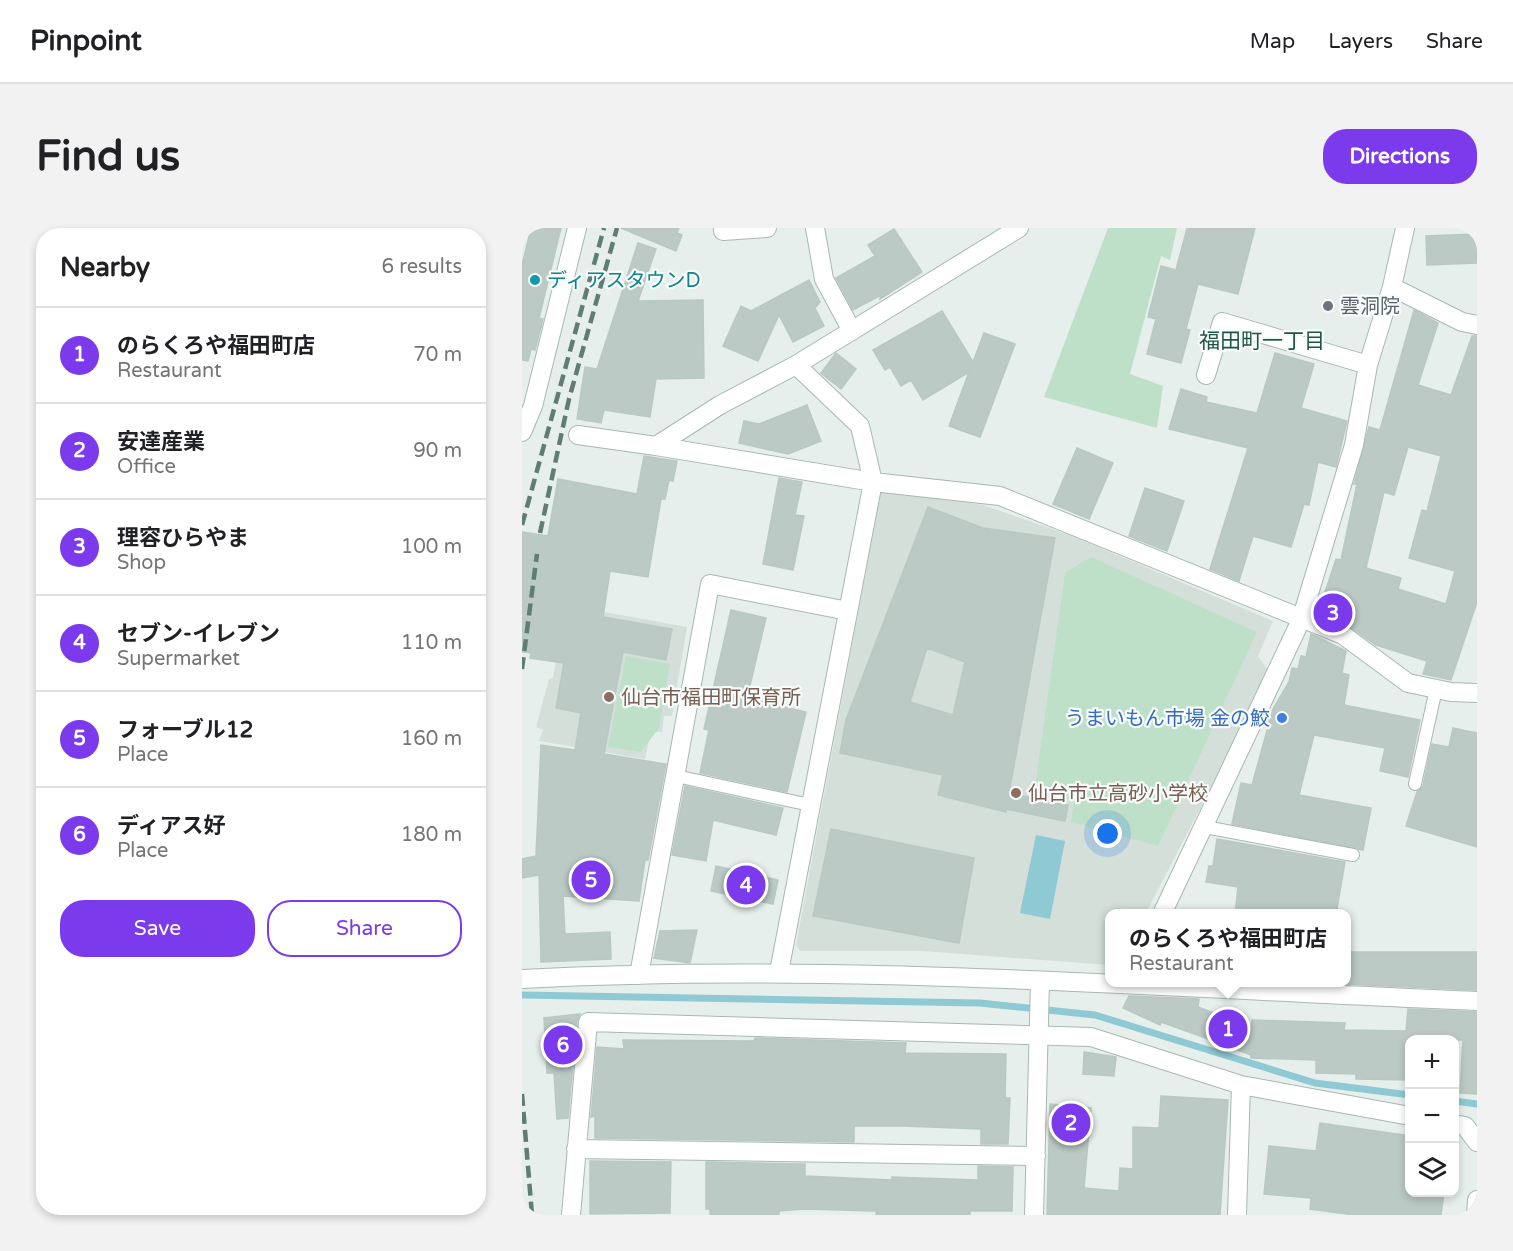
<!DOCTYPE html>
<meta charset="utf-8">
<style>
:root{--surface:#fff;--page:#f2f2f2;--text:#202124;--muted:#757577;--line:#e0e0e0;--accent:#7c3aed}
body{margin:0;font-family:"Varela Round","Noto Sans JP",sans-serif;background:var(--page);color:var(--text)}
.controls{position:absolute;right:18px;bottom:18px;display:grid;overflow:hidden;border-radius:12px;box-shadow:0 3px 9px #0003}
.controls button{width:54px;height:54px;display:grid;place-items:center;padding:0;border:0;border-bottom:2px solid var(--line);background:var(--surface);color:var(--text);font:30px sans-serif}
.you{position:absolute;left:586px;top:606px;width:21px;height:21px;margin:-15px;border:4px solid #fff;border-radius:50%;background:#1a73e8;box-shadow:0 0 0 9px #1a73e833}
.badge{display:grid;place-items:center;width:39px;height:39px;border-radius:50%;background:var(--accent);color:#fff;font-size:20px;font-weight:700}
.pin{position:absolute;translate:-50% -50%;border:3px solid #fff;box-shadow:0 2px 6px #0006}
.popup{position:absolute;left:583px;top:681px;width:246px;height:78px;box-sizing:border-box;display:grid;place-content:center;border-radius:12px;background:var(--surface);filter:drop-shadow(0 2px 4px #0005);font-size:20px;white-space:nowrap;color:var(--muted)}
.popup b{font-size:22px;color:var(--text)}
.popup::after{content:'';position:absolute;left:50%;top:100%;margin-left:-12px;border:12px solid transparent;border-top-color:var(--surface)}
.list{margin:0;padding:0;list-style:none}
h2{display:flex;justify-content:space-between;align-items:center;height:78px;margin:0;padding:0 24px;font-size:26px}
h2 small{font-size:20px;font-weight:400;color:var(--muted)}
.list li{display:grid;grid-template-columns:39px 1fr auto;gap:18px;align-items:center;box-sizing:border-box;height:96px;padding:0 24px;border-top:2px solid var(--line)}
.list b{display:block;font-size:22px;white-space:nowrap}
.list p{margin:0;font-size:20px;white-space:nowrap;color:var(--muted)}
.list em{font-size:20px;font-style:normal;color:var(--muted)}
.actions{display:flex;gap:12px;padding:18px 24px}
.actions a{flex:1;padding:14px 0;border:2px solid var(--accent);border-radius:24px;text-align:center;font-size:21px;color:var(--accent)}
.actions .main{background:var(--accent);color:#fff}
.icon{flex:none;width:33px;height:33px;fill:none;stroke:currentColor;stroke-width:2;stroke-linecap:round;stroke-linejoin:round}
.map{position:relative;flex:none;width:955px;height:987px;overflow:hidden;border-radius:24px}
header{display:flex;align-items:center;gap:36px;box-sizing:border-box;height:84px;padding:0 30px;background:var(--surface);border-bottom:2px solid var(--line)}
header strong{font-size:28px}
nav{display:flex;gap:33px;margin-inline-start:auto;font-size:21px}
.intro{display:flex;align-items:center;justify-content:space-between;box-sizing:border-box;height:144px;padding:0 36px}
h1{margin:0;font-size:42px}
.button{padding:15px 27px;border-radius:24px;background:var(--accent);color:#fff;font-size:21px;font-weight:700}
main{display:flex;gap:36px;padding:0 36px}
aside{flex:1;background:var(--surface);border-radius:24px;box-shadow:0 3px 9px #0003}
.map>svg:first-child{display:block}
</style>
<header>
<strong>Pinpoint</strong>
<nav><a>Map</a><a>Layers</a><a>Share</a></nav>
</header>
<div class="intro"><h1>Find us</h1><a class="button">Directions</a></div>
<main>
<aside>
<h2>Nearby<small>6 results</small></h2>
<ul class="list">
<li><span class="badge">1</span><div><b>のらくろや福田町店</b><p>Restaurant</p></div><em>70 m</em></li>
<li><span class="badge">2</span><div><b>安達産業</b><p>Office</p></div><em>90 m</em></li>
<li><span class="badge">3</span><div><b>理容ひらやま</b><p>Shop</p></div><em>100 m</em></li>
<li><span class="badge">4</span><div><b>セブン-イレブン</b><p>Supermarket</p></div><em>110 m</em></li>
<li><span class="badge">5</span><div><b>フォーブル12</b><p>Place</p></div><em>160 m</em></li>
<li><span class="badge">6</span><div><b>ディアス好</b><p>Place</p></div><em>180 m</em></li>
</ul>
<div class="actions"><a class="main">Save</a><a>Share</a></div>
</aside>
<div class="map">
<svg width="955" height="987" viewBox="0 0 955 987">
<rect width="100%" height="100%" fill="#e6efeb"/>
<path fill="#d4dfda" d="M359,263L461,277L550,308L751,393L736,428L748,445L624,685L588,686L587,737L401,723H278L274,717Z
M44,377L165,399L150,488H142L140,504H129L123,531L17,513L21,502L14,499L27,451L31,450Z"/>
<path fill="#bfe0c8" d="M586,0H655L648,32L639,28L608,146L641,158L635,200L522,169Z
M569,329L735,404L636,618L549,594L552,572L512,566L543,345Z
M104,428L148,436L137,500L119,524L86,519Z"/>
<path fill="#8ec9d4" d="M514,607L543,613L528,691L498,685Z"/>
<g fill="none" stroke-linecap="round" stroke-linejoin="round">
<path stroke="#8ec9d4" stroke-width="7" d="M0,767L458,775L573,787L793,855L888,867
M932,873L955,876"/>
</g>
<path fill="#bbcac4" stroke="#b8c9c2" stroke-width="1.5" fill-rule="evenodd" d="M9,0H39L17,90L21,91L13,122L9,121L6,133L0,132V37Z
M99,0H157L155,5L160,7L154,23Z
M665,0H733L716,66L676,56L664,101L668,102L659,135L625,126L634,91L626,89L639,38L654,42Z
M372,1L400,44L358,71L359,67L331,82L314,50L353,28L346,17Z
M954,6L955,35L905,37L904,8Z
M116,15L134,21L116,73L181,72L182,150L134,151L128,189L82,182L79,195L55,191L63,139L75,141Z
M287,52L298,74L293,80L302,98L271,114L257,87L236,133L201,118L219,78L229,83Z
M892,82L916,95L896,157L929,167L950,108H955V374L929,452L901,446L905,433L854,417L825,397L796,385L814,331L819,332L835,256H832L847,199L858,202ZM886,219L919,228L905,283L900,282L887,330L933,343L924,376L876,361L879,350L844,340L862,264L872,267Z
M420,83L451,134L462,105L493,116L458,209L427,198L447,144L401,172L389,152L379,158L368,139L363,142L351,122Z
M314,125L334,141L319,161L299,145Z
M753,125L792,136L779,180L825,193L814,239L796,234L787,277L782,276L769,319L731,308L717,353L688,341L726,220L647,201L659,161L685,169L684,174L735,185Z
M285,177L299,213L266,226L217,215L222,193L237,196Z
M555,220L591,235L567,291L531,276Z
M122,228L155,233L151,253L147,252L143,271H139L126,349L88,343L81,389L150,401L144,432L101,424L82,526L144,536L126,632H123L117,673L41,668L43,706L88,704L89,731L19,734L17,647L0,650V631L14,628L19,517L53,522L59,485L34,480L42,435L8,430L9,425L0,424V304L26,308L36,251L115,266Z
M257,250L280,254L273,287L282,288L271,342L241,336Z
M623,260L662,273L645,323L607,308Z
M406,279L461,300L533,310L487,565L546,577L543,593L484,581V584L416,567L421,547L318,525L324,492ZM405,420L443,434L431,487L388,474Z
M209,382L244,390L225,470L284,484L265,564L178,545L187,502L182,501Z
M789,406L824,423L820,445L827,447L822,477L898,492L886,549L858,543L863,520L792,507L777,567L849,580L841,622L710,596L719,555L730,557L746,499L741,498L767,454L770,440L776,441L779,428L784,429Z
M931,500L955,505V619L884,598L895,564L901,558L910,516L927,519Z
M163,558L261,580L254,607L191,592L184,633L150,627Z
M309,601L452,630L437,715L291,688Z
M695,611L823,634L814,686H713L716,659L684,654L687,638H691Z
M194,638L256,652L251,676L189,663Z
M175,702L168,735L132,730L138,703Z
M826,724H955V762L823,756Z
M607,768L677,771L676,779L729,799L730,792L823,795L822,802L884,803L886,781L955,784V866L938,865L941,812H888V852L834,851V846L794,845V832L729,830V827L681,809L639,794L638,797L601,780Z
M58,786L55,793L46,890L35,891L32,845H25L22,790Z
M233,810L384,815L383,825L484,826L483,870H488L486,916H459V901L381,898H332V914L73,910V888L69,889L75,819L102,821L101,812L232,813Z
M562,824L594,829L592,848L561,846Z
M639,868L706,872L698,987H525L528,876L569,880L562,960L597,963L598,940L611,941V899L637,900Z
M798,895L888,908V964H922L919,987H832L788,981L789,970L742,966L747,918L794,923Z
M68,933L149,934L148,985L68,986Z
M184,934L283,936V948L370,952V949L456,952V938L491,939L490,983H448V987H354V983L282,981L257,983V987H188V981H184Z"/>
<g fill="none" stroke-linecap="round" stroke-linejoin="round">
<g stroke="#a8b8b2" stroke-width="14">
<path id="lane" d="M154,548L288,577
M893,556L914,461
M683,599L831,627"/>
</g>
<g stroke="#a8b8b2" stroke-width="20">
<path id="street" d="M201,0V3L245,0
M293,0L302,51L330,103
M870,59L940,94L955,97
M684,147L700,94L846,137
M0,204L11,178L55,0
M56,207L134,218L198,177L274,137L497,0
M134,218L351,254L338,198L274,137
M640,686L779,392L832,217L846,137L870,59L883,0
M257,744L351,254L478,268L821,407L886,455L929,464L955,465
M117,747L188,356L326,383
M0,751C318,734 637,760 955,773
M932,896L943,898L955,914
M54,921L514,928
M49,987L66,794L569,809L719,857L888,888
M512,987L518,753
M715,987L719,857
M954,987L955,972"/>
</g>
<use href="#lane" stroke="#fff" stroke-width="12"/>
<use href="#street" stroke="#fff" stroke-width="18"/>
<path stroke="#5f7d75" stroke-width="4.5" stroke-dasharray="12 6" stroke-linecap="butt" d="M0,297L82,0
M18,305L47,171L95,0
M0,441L15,326
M0,866L10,987"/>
</g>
<circle fill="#0f9aa8" stroke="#f7fbf9" stroke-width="2" cx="13" cy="52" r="6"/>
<circle fill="#6b7280" stroke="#f7fbf9" stroke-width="2" cx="806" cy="78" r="6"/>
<g fill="#8d6e63" stroke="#f7fbf9" stroke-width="2">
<circle cx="87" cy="469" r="6"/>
<circle cx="494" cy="565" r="6"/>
</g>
<circle fill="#3f7fe0" stroke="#f7fbf9" stroke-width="2" cx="760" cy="490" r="6"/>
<g text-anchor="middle" stroke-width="4.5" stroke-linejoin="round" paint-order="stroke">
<g font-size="20" fill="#0d838f" stroke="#f7fbf9" text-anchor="start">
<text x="25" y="59">ディアスタウンD</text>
</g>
<g font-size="20" fill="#5b616d" stroke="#f7fbf9" text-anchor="start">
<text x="818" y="85">雲洞院</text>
</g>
<g font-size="20" fill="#785e54" stroke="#f7fbf9" text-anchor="start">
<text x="99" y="476">仙台市福田町保育所</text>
<text x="506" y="572">仙台市立高砂小学校</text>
</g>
<g font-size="20" fill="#366cbe" stroke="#f7fbf9" text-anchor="end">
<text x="748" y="497">うまいもん市場 金の鮫</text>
</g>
<g font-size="21" fill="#1f5548" stroke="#f7fbf9">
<text x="740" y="120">福田町一丁目</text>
</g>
</g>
</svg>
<div class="controls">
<button>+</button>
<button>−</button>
<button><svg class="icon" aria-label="layers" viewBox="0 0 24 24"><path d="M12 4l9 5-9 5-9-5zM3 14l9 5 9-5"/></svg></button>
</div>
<div class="you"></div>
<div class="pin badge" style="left:706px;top:801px">1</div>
<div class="popup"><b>のらくろや福田町店</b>Restaurant</div>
<div class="pin badge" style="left:549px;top:895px">2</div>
<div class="pin badge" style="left:811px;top:385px">3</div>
<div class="pin badge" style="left:224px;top:657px">4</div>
<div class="pin badge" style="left:69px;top:652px">5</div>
<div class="pin badge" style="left:41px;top:817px">6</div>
</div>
</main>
